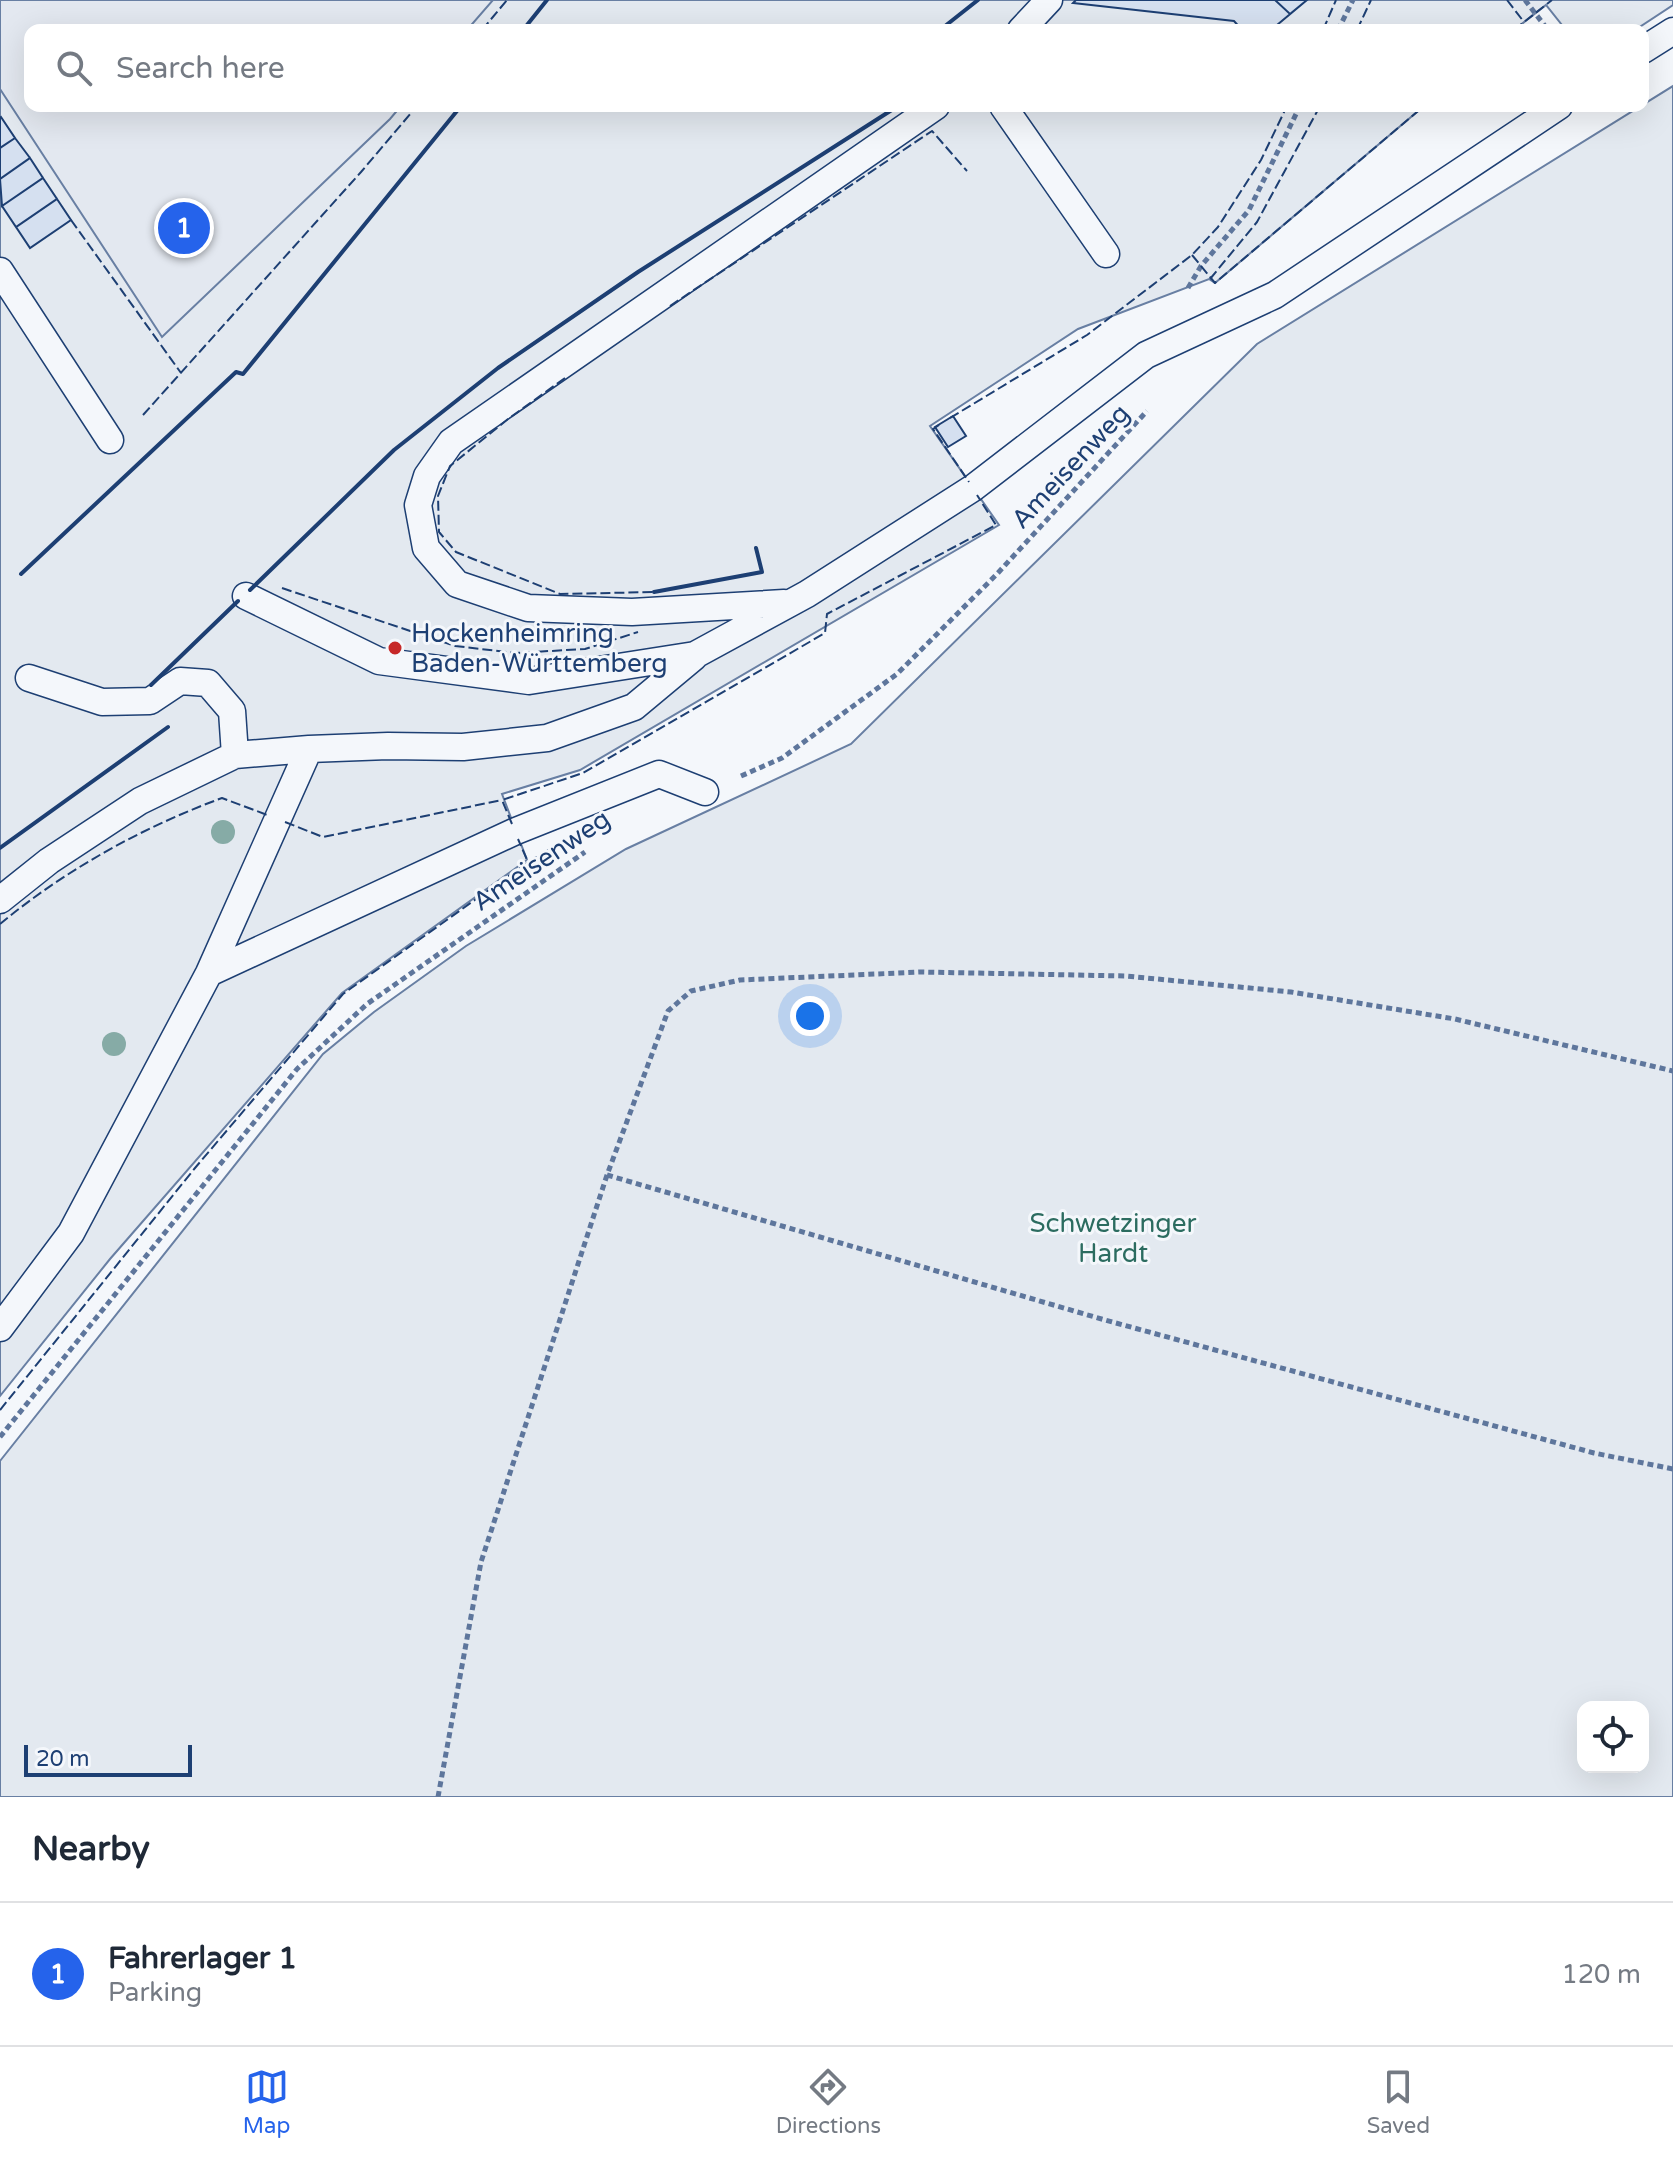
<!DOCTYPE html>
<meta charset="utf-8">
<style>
:root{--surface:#fff;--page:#f2f2f3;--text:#1f2937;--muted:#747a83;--line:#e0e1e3;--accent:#2563eb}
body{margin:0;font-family:"Varela Round",sans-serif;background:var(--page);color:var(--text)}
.controls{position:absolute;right:24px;bottom:24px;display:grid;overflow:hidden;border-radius:16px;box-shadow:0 8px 32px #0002}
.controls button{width:72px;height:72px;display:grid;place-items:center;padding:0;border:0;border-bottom:2px solid var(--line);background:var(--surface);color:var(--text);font:40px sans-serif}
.scale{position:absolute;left:24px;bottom:20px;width:168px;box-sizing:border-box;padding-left:8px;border:4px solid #1d3f73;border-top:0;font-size:22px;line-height:28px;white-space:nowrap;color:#1d3f73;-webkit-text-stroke:6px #f4f7fb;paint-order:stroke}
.you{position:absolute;left:810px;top:1016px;width:28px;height:28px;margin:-20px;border:6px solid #fff;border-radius:50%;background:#1a73e8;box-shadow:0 0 0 12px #1a73e833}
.badge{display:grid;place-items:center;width:52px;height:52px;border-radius:50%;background:var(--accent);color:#fff;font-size:26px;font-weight:700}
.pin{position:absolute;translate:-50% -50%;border:4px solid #fff;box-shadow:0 2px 8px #0006}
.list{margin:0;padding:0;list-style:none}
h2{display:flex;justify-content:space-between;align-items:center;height:104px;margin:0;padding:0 32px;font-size:34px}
h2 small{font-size:26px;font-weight:400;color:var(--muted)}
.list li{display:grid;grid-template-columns:52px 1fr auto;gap:24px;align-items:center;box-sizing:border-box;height:144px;padding:0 32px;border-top:2px solid var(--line)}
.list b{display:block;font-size:30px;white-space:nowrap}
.list p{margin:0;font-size:26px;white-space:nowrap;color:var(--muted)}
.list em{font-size:26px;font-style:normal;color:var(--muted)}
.icon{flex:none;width:44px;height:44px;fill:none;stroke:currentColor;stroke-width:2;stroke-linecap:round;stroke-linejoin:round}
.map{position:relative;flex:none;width:1673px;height:1797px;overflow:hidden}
.search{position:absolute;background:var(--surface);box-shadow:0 8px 32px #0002;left:24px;right:24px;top:24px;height:88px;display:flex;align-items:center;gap:20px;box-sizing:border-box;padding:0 28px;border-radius:16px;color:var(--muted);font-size:30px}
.sheet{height:248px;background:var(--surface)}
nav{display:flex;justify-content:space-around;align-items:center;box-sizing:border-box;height:112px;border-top:2px solid var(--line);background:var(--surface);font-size:22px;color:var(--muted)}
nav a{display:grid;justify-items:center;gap:4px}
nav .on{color:var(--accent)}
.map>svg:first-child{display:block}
</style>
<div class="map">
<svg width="1673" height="1797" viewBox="0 0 1673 1797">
<rect width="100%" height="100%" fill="#f4f7fb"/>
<path fill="#e3e9f0" stroke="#687fa3" stroke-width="2" fill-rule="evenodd" d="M0,0H1673V5L1635,30H1566L1546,5L1514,30H30V106H1424L1215,283L1209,279L1078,329L930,426L999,525L580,770L502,794L527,860L342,993L110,1259L0,1396Z
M1673,86V1797H0V1461L323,1054L374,1012L466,946L626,849L851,744L1257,344ZM1583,1707H1643V1767H1583Z"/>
<path fill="#e3e8f0" stroke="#687fa3" stroke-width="2" d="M0,0H493L467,30H30V106H401L390,119L162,337L0,89Z"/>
<path fill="#d5e0f0" stroke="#1d3f73" stroke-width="2" d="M1076,0H1307L1271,30H1242L1234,21L1073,3Z
M1275,0H1307L1290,14Z
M1,117L15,138L0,148V118Z
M15,138L30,158L0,179V148Z
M30,158L43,178L2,206L0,179Z
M43,178L57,199L16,227L2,206Z
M57,199L71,220L30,248L16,227Z
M953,416L966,436L948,447L935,427Z"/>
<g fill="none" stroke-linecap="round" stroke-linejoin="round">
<g stroke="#1d3f73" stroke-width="29">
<path id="service" d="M1021,30L1049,0
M1643,50L1673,31
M1003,106L1106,254
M0,271L110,440
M246,596L379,661L529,681L695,655L807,594L973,488L1146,355L1275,295L1559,106
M784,603L632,612L528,608L457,584L426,548L418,505L427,476L451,442L936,106
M29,678L102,702L150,701L180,681L208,683L232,711L235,755
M0,900L49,861L140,801L235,755L309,749L388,746L463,747L547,738L634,707L694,657
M209,973L516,831L659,774L705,792
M0,1328L71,1233L209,973L309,749"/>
</g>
<path stroke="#5e769c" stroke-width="5" stroke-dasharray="6 4" stroke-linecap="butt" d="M1525,0L1548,30
M1338,30L1353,0
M1188,288L1201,266L1249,210L1300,106
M741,776L782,758L897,674L996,575L1147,411
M607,1175L1105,1320L1594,1453L1673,1469
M0,1437L297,1069L367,1004L585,852
M438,1797L481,1562L607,1175L668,1011L691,991L740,980L921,972L1126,976L1291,992L1455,1019L1673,1071"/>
<use href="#service" stroke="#f4f7fb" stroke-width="26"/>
<path stroke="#1d3f73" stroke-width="2" stroke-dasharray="10 4" stroke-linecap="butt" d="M1507,0L1524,22
M482,30L507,0
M1323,30L1336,0
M1357,30L1371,0
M1514,30L1552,0
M71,220L181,373
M1192,255L1215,283L1424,106
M1210,279L1257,222L1320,106
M670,306L932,131L967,171
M565,378L508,419L450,466L438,496L439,532L456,552L560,594L654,592
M143,415L361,172L417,106
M950,418L1087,335L1192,255L1218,227L1261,160L1287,106
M939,425L933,429L969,482
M282,588L455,646L515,653L585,649L638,632
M285,822L323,837L502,800
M512,824L502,800L583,773L825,633L827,614L996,525L977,495
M528,862L602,819
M0,924C65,870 143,827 222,798L270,816
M0,1410L195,1168L343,994L528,862L518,839"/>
<path stroke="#1d3f73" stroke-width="4" d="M523,30L547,0
M940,30L978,0
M21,574L236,372L243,374L461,106
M250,590L394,450L498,368L638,272L898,106
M654,592L762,572L756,548
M151,685L238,601
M0,848L168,727"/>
</g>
<g fill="#86aba6">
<circle cx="223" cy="832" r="12"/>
<circle cx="114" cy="1044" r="12"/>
</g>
<circle fill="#c62828" stroke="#f4f7fb" stroke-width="3" cx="395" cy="648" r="8"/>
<g text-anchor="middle" stroke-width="6" stroke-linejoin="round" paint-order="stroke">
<g font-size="26" fill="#1d3f73" stroke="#f4f7fb">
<text transform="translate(1070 466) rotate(-47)" y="9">Ameisenweg</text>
<text transform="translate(541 860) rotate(-34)" y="9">Ameisenweg</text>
</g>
<g font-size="26" fill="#1d3f73" stroke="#f4f7fb" text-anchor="start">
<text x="411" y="642">Hockenheimring<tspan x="411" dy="30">Baden-Württemberg</tspan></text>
</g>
<g font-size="26" fill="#2c6c60" stroke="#f4f7fb">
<text x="1113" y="1232">Schwetzinger<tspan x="1113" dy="30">Hardt</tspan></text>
</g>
</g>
</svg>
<div class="controls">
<button><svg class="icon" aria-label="locate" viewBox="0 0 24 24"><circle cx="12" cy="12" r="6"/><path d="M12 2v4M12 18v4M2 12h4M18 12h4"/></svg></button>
</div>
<div class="scale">20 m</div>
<div class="you"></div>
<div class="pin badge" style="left:184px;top:228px">1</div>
<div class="search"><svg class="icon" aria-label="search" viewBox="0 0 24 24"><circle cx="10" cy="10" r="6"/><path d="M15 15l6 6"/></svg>Search here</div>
</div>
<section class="sheet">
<h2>Nearby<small></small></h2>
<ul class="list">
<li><span class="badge">1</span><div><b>Fahrerlager 1</b><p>Parking</p></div><em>120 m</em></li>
</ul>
</section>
<nav>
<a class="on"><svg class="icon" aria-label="map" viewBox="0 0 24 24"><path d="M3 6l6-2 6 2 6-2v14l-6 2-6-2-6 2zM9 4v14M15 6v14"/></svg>Map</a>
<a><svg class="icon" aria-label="directions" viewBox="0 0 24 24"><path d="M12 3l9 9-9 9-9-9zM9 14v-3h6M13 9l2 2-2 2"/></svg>Directions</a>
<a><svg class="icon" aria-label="saved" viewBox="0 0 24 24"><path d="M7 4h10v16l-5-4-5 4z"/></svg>Saved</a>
</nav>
